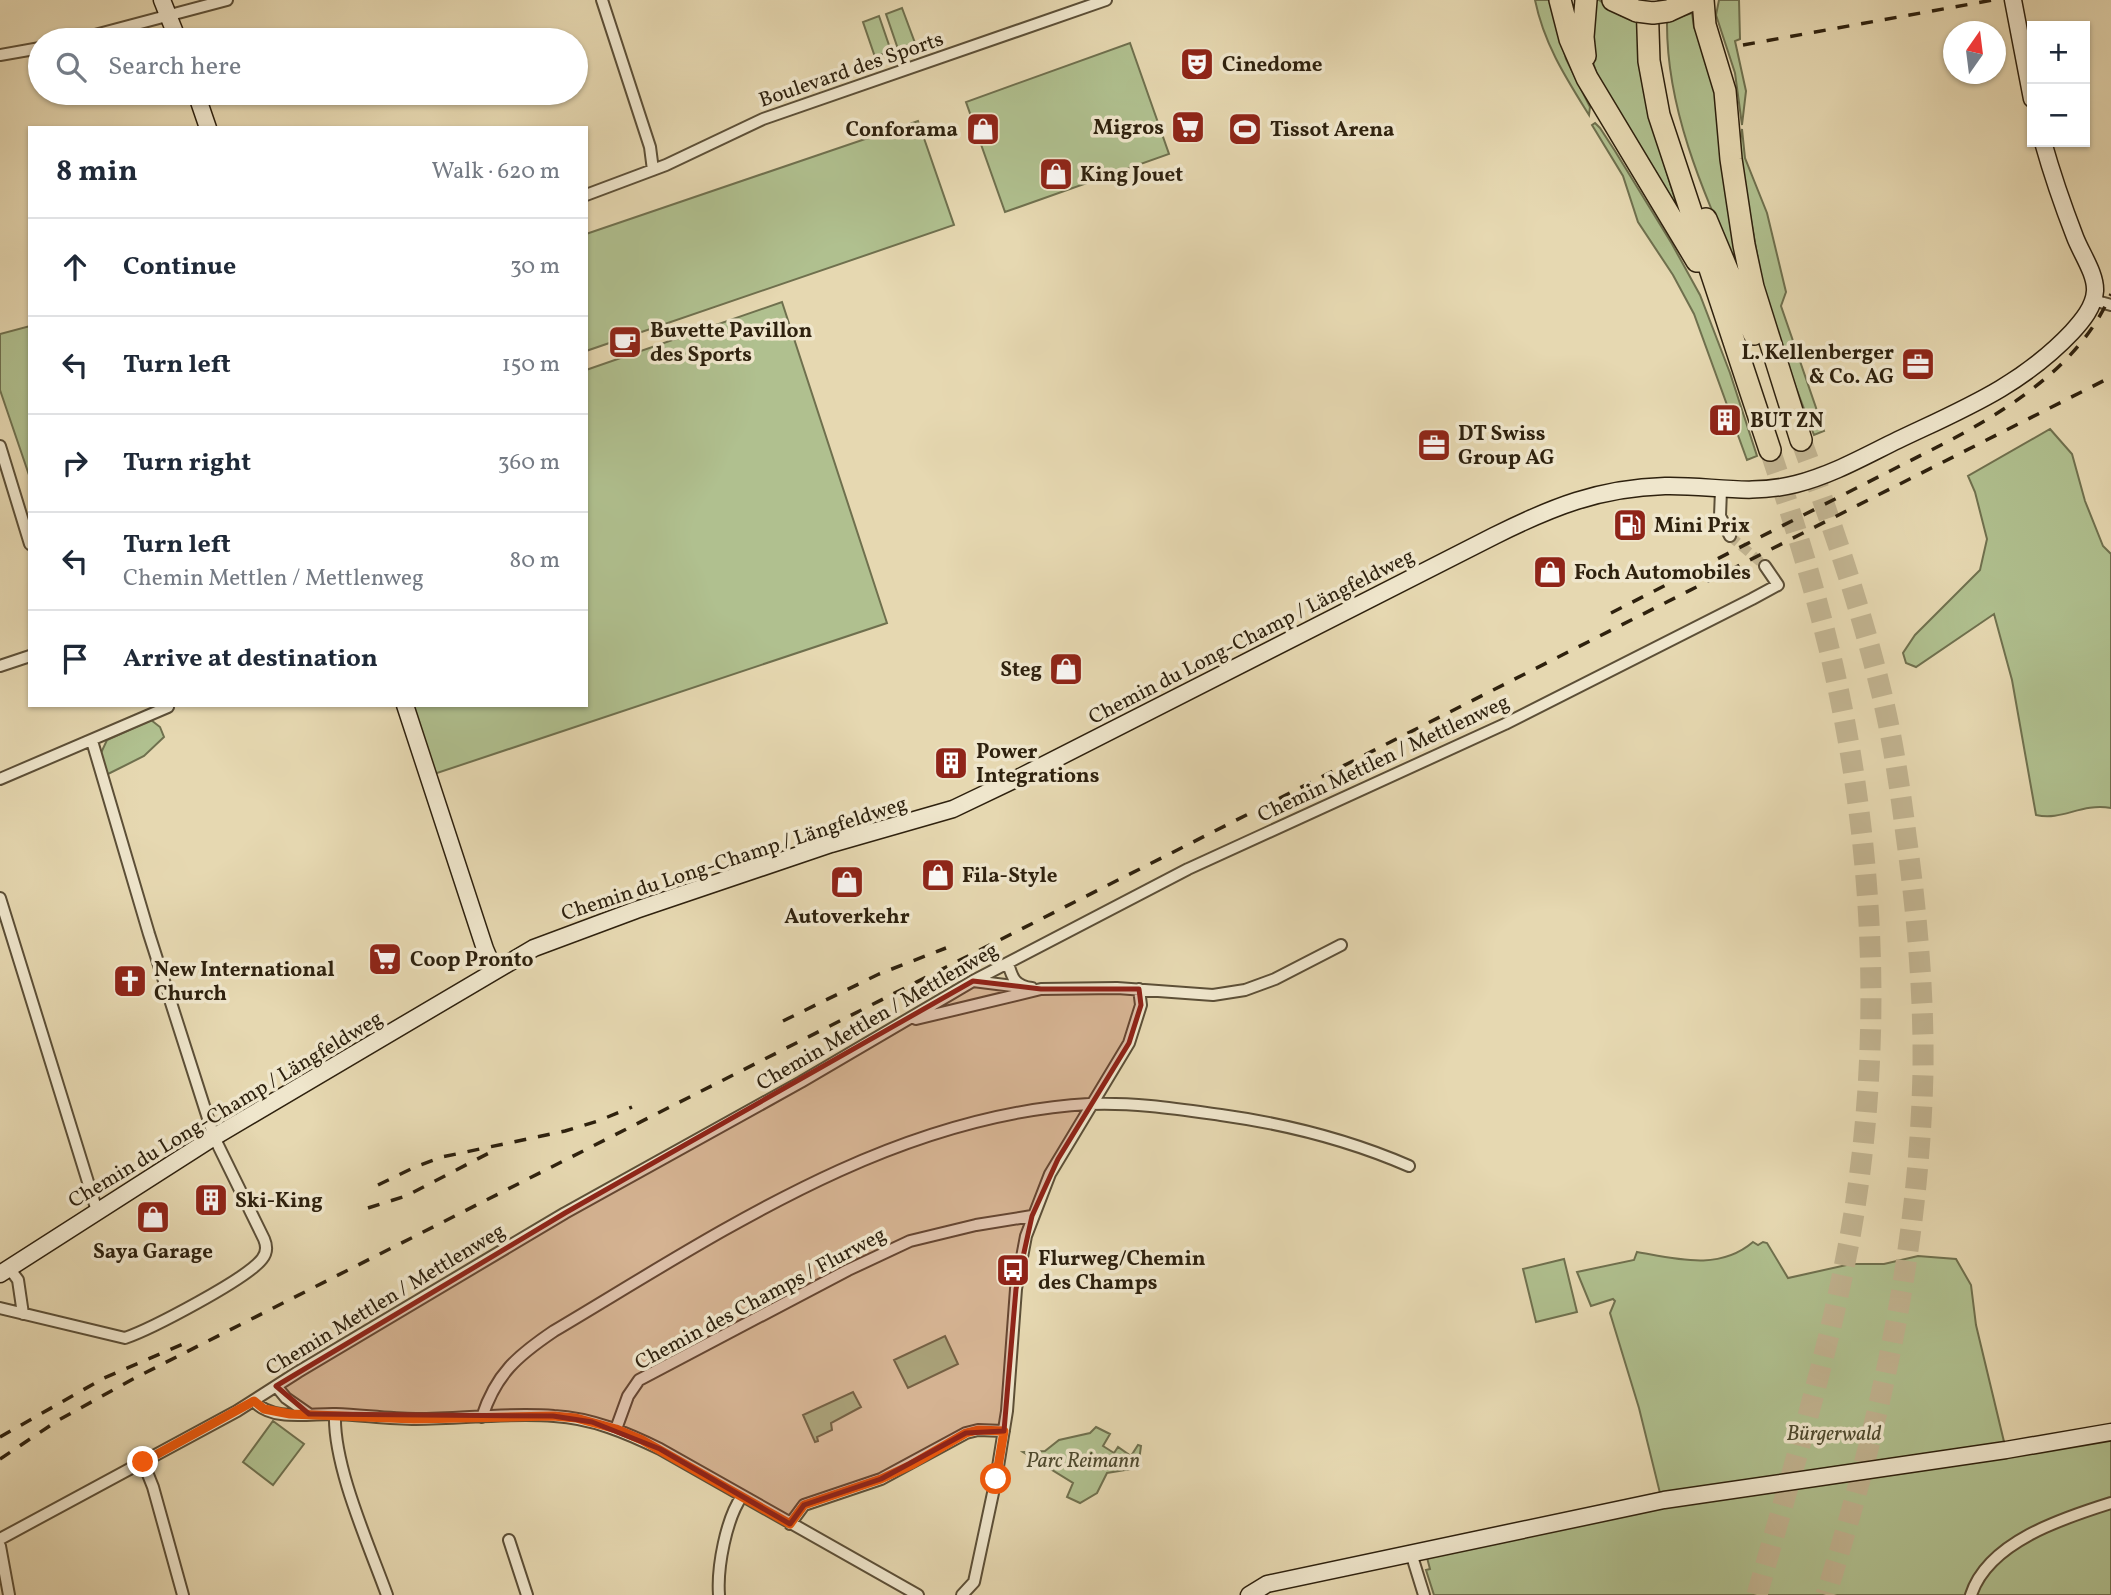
<!DOCTYPE html>
<meta charset="utf-8">
<style>
:root{--surface:#fff;--page:#f2f2f3;--text:#1f2937;--muted:#747a83;--line:#e0e1e3}
body{margin:0;font-family:Vollkorn,serif;background:var(--page);color:var(--text)}
.controls{position:absolute;right:21px;top:21px;display:grid;overflow:hidden;border-radius:0px;box-shadow:0 2px 5px #0004}
.controls button{width:63px;height:63px;display:grid;place-items:center;padding:0;border:0;border-bottom:2px solid var(--line);background:var(--surface);color:var(--text);font:35px sans-serif}
.compass{position:absolute;left:1943px;top:21px;width:63px;height:63px;border-radius:50%;background:var(--surface);box-shadow:0 2px 5px #0004;rotate:14deg}
.stop{position:absolute;width:21px;height:21px;margin:-16px;border:5px solid #ea580c;border-radius:50%;background:#fff}
.stop.end{background:#ea580c;border-color:#fff;box-shadow:0 2px 7px #0008}
.list{margin:0;padding:0;list-style:none}
h2{display:flex;justify-content:space-between;align-items:center;height:91px;margin:0;padding:0 28px;font-size:30px}
h2 small{font-size:23px;font-weight:400;color:var(--muted)}
.list li{display:grid;grid-template-columns:46px 1fr auto;gap:21px;align-items:center;box-sizing:border-box;height:98px;padding:0 28px;border-top:2px solid var(--line)}
.list b{display:block;font-size:26px;white-space:nowrap}
.list p{margin:0;font-size:23px;white-space:nowrap;color:var(--muted)}
.list em{font-size:23px;font-style:normal;color:var(--muted)}
.icon{flex:none;width:38px;height:38px;fill:none;stroke:currentColor;stroke-width:2;stroke-linecap:round;stroke-linejoin:round}
.map{position:relative;flex:none;width:2111px;height:1595px;overflow:hidden}
.search{position:absolute;background:var(--surface);box-shadow:0 2px 5px #0004;left:28px;top:28px;width:560px;height:77px;display:flex;align-items:center;gap:18px;box-sizing:border-box;padding:0 24px;border-radius:38px;color:var(--muted);font-size:26px}
.panel{position:absolute;background:var(--surface);box-shadow:0 2px 5px #0004;left:28px;top:126px;width:560px;height:581px;border-radius:0px}
.map>svg:first-child{display:block}
</style>
<div class="map">
<svg width="2111" height="1595" viewBox="0 0 2111 1595">
<rect width="100%" height="100%" fill="#e6d8b1"/>
<filter id="stains"><feTurbulence type="fractalNoise" baseFrequency=".00286" numOctaves="4"/><feColorMatrix values="0 0 0 0 .2 0 0 0 0 .09 0 0 0 0 .02 0 0 0 .5 -.17"/></filter>
<radialGradient id="worn" r=".72"><stop offset=".6" stop-color="#630" stop-opacity="0"/><stop offset="1" stop-color="#630" stop-opacity=".3"/></radialGradient>
<path fill="#b0c08f" stroke="#6f704e" stroke-width="2" d="M1535,0H1550L1566,59L1590,107L1589,115C1566,78 1544,44 1535,0Z
M1591,0H1599L1620,15L1639,22L1654,131L1679,212L1599,80L1590,54Z
M1719,0H1739L1740,39L1735,41L1746,91L1742,125L1735,73L1716,15Z
M902,8L915,43L898,49L886,14Z
M1692,13L1694,27L1710,62L1746,289C1709,204 1666,116 1667,21Z
M879,16L891,51L875,57L863,22Z
M1130,43L1169,154L1005,212L966,102Z
M918,121L954,225L586,351V234Z
M1595,123L1600,128L1615,151L1672,244L1700,295L1730,373L1757,456L1747,460L1694,314L1673,275L1638,222L1623,176L1592,125Z
M1742,129L1745,158L1767,213L1786,292L1781,306L1824,431L1814,435L1779,343L1762,282L1742,170L1740,142Z
M782,302L887,623L428,776L405,705H586V370Z
M30,326V478L0,390V334Z
M2050,429L2072,454L2085,501L2103,546L2111,554V808C2080,803 2063,821 2036,815L2012,680L1994,614L1916,667L1906,663L1903,653L1915,635L1980,570L1987,539L1975,492L1968,476Z
M151,720L160,727L164,737L144,756L106,775L100,755L107,740Z
M1753,1242L1758,1245L1763,1242L1767,1243L1788,1278L1851,1264H1884L1918,1256L1956,1259L1971,1285L1976,1325L2006,1450L2111,1432V1595H1434L1426,1570L1430,1569L1426,1554L1660,1493L1639,1408L1610,1313L1615,1301L1613,1299L1591,1306L1577,1272L1634,1260L1637,1252C1677,1259 1719,1271 1753,1242Z
M1564,1259L1577,1312L1536,1322L1523,1269Z
M945,1336L958,1364L908,1388L894,1360Z
M853,1392L861,1407L831,1423L832,1430L817,1437L818,1441L815,1442L803,1415Z
M273,1421L304,1444L273,1485L243,1462Z
M1096,1427L1110,1434L1103,1446L1114,1453L1118,1447L1131,1456L1138,1445L1141,1446L1138,1468L1107,1473L1097,1493L1080,1503L1067,1497L1073,1483L1023,1452L1045,1451L1059,1440L1090,1433Z"/>
<g fill="none" stroke-linecap="round" stroke-linejoin="round">
<path stroke="#c1b390" stroke-width="10" stroke-dasharray="10 5" stroke-linecap="butt" d="M1730,536L1765,566"/>
<path stroke="#c1b390" stroke-width="21" stroke-dasharray="21 10" stroke-linecap="butt" d="M1801,440C1832,524 1861,608 1882,695C1893,741 1900,788 1906,835C1917,913 1924,993 1923,1072C1919,1251 1880,1425 1826,1595
M1757,1595C1791,1475 1829,1354 1851,1231C1882,1054 1876,869 1839,693C1822,611 1797,531 1770,450"/>
<g stroke="#5c4f37" stroke-width="14">
<path id="street" d="M602,0L650,147L653,170
M76,40L227,0
M0,55L40,48
M586,195L666,165L763,119L1106,0
M2093,300L2111,305
M0,446L30,544
M1721,490L1720,516L1730,536
M0,666L30,656
M0,779L168,707
M0,898L97,1211
M1008,963C1012,978 1015,986 1032,988
M973,981L1021,987
M916,1019L1041,989L1117,988L1213,995L1245,990L1275,979L1341,945
M9,1268L18,1280L23,1314
M0,1308L125,1338C151,1329 247,1279 262,1259C267,1253 267,1246 264,1239L214,1137L149,934L92,741
M276,1386L286,1398L309,1414
M254,1401C271,1422 312,1413 336,1414C362,1415 389,1419 416,1419C462,1419 509,1412 554,1416C592,1418 627,1433 660,1449L918,1595
M335,1414C333,1466 369,1545 387,1595
M482,1417C496,1374 517,1356 554,1331C719,1233 891,1115 1089,1104C1133,1102 1178,1109 1221,1115C1286,1124 1349,1140 1409,1166
M616,1429L628,1396L639,1380L848,1270L910,1241L976,1225L1032,1216
M143,1462L153,1487L183,1595
M790,1524L804,1505L881,1479L966,1433L978,1430L1004,1431
M0,1539L237,1411L298,1372L565,1213L801,1082L973,981L1188,869L1505,724L1752,599L1778,585L1765,566
M509,1540L527,1595
M0,1546L9,1595
M1411,1553L1424,1595
M719,1595C717,1567 726,1519 742,1496
M962,1595L974,1582L996,1479L1007,1411L1016,1289L1026,1236L1050,1174L1129,1043L1141,1005L1139,989
M1971,1595C1988,1542 2063,1518 2111,1503"/>
</g>
<g stroke="#2e210e" stroke-width="19">
<path id="secondary" d="M162,0L178,40
M2013,0L2032,99
M196,93L208,128
M405,705L485,949L494,970
M0,1274L214,1137L534,948L636,910L831,844L953,809L1020,777L1494,536C1552,507 1599,488 1665,486C1712,485 1748,496 1796,484C1832,475 1865,456 1898,440C1963,409 2021,386 2072,332C2082,321 2094,307 2095,291C2096,274 2081,253 2075,237C2063,206 2052,174 2043,142
M1249,1595L1267,1584L1664,1500L2006,1450L2111,1432"/>
</g>
<g stroke="#2e210e" stroke-width="24">
<path id="highway" d="M1560,0L1570,39L1587,78L1697,261
M1613,0L1637,11
M1647,0L1649,61L1659,115L1770,450
M1703,0L1705,25L1725,91L1731,159L1744,245L1753,287L1801,440
M1668,11L1692,0
M1585,56L1583,37L1586,0
M1706,219L1754,334"/>
</g>
<use href="#street" stroke="#efe6cc" stroke-width="10"/>
<use href="#secondary" stroke="#efe6cc" stroke-width="16"/>
<use href="#highway" stroke="#e6d8b1" stroke-width="21"/>
<path stroke="#2e210e" stroke-width="3.5" stroke-dasharray="12 12" stroke-linecap="butt" d="M1743,45L1993,0
M1611,613L1945,443C2011,408 2080,365 2111,294
M783,1021L879,974L946,948
M378,1185L415,1167L442,1157L565,1131L598,1121L632,1107
M368,1208L406,1196L491,1152
M0,1437L104,1378L183,1344
M0,1459L57,1421L133,1379L2111,377"/>
<g stroke="#2e210e" stroke-width="24" stroke-linecap="butt">
<path id="highway-bridge" d="M1637,11L1653,13L1668,11"/>
</g>
<use href="#highway-bridge" stroke="#e6d8b1" stroke-width="21"/>
</g>
<g fill="none" stroke-linecap="round" stroke-linejoin="round">
<path stroke="#ea580c" stroke-width="9" d="M143,1462L254,1401L264,1409L290,1414L414,1419L553,1416L576,1418L616,1429L642,1440L790,1524L804,1505L881,1479L911,1465L966,1433L978,1430L1004,1431L996,1479"/>
</g>
<path fill="#8f2418" fill-opacity="0.2" stroke="#8f2418" stroke-width="5" stroke-linejoin="round" d="M973,981L1041,989H1139L1141,1005L1129,1043L1058,1159L1032,1216L1016,1289L1004,1431L966,1433L881,1479L804,1505L790,1524L660,1449L592,1422L553,1416L309,1414L276,1386L565,1213Z"/>
<defs>
<g id="theatre-square" transform="scale(1.75)"><rect x="-9" y="-9" width="18" height="18" rx="4" fill="#8f2418" stroke="#efe6cc"/><path d="M-5-5.5Q0-4 5-5.5V0Q5 5 0 6Q-5 5-5 0ZM-3.3-2.5H-1v1.5H-3.3ZM1-2.5H3.3v1.5H1ZM-2.8 1Q0 5.5 2.8 1Z" fill="#fff"/></g>
<g id="supermarket-square" transform="scale(1.75)"><rect x="-9" y="-9" width="18" height="18" rx="4" fill="#8f2418" stroke="#efe6cc"/><path d="M-6-5.5h2.5l.6 2H6L4.5 2H-2.5L-4.4-4H-6ZM-1.5 3.2a1.3 1.3 0 1 0 .1 0ZM3 3.2a1.3 1.3 0 1 0 .1 0Z" fill="#fff"/></g>
<g id="shop-square" transform="scale(1.75)"><rect x="-9" y="-9" width="18" height="18" rx="4" fill="#8f2418" stroke="#efe6cc"/><path d="M-5-2.5h2.3a2.7 3.5 0 0 1 5.4 0H5L5.5 6h-11ZM-1.5-2.5h3a1.5 2.3 0 0 0-3 0Z" fill="#fff"/></g>
<g id="stadium-square" transform="scale(1.75)"><rect x="-9" y="-9" width="18" height="18" rx="4" fill="#8f2418" stroke="#efe6cc"/><path d="M0-5a6.5 5 0 1 0 0 10a6.5 5 0 1 0 0-10ZM-3.5-1.8h7v3.6h-7Z" fill="#fff"/></g>
<g id="cafe-square" transform="scale(1.75)"><rect x="-9" y="-9" width="18" height="18" rx="4" fill="#8f2418" stroke="#efe6cc"/><path d="M-5.5-4.5H6V0H3Q3 3.5 0 3.5H-2.5Q-5.5 3.5-5.5 0ZM3-3.2v2h1.7v-2ZM-6 4.5H4V6H-6Z" fill="#fff"/></g>
<g id="office-square" transform="scale(1.75)"><rect x="-9" y="-9" width="18" height="18" rx="4" fill="#8f2418" stroke="#efe6cc"/><path d="M-6-3h4V-5.5h4V-3h4V5H-6ZM-1-4.5V-3h2v-1.5ZM-6 0V1H6V0Z" fill="#fff"/></g>
<g id="building-square" transform="scale(1.75)"><rect x="-9" y="-9" width="18" height="18" rx="4" fill="#8f2418" stroke="#efe6cc"/><path d="M-4-6H4V6H1V3H-1V6H-4ZM-2.5-4.3h1.7v1.8h-1.7ZM.8-4.3h1.7v1.8H.8ZM-2.5-1h1.7V.8h-1.7ZM.8-1h1.7V.8H.8Z" fill="#fff"/></g>
<g id="fuel-square" transform="scale(1.75)"><rect x="-9" y="-9" width="18" height="18" rx="4" fill="#8f2418" stroke="#efe6cc"/><path d="M-5.5-6h7V0h2V4h1.3V-2.5L3-4.5l.8-.8L6-3V5H2.5V1h-1V6h-7ZM-4.2-4.7v3.2H.2V-4.7Z" fill="#fff"/></g>
<g id="church-square" transform="scale(1.75)"><rect x="-9" y="-9" width="18" height="18" rx="4" fill="#8f2418" stroke="#efe6cc"/><path d="M-1.2-6h2.4v3.5h3.3v2.4h-3.3V6h-2.4V-.1h-3.3v-2.4h3.3Z" fill="#fff"/></g>
<g id="bus-square" transform="scale(1.75)"><rect x="-9" y="-9" width="18" height="18" rx="4" fill="#8f2418" stroke="#efe6cc"/><path d="M-5-6H5V4H4V6H2V4H-2V6H-4V4H-5ZM-3.5-4V0h7V-4ZM-3.5 1.2v1.5H-2V1.2ZM2 1.2v1.5H3.5V1.2Z" fill="#fff"/></g>
</defs>
<g fill-rule="evenodd">
<use href="#theatre-square" x="1197" y="64"/>
<use href="#supermarket-square" x="1188" y="127"/>
<use href="#shop-square" x="983" y="129"/>
<use href="#stadium-square" x="1245" y="129"/>
<use href="#shop-square" x="1056" y="174"/>
<use href="#cafe-square" x="625" y="342"/>
<use href="#office-square" x="1918" y="364"/>
<use href="#building-square" x="1725" y="420"/>
<use href="#office-square" x="1434" y="445"/>
<use href="#fuel-square" x="1630" y="525"/>
<use href="#shop-square" x="1550" y="572"/>
<use href="#shop-square" x="1066" y="669"/>
<use href="#building-square" x="951" y="763"/>
<use href="#shop-square" x="938" y="875"/>
<use href="#shop-square" x="847" y="882"/>
<use href="#supermarket-square" x="385" y="959"/>
<use href="#church-square" x="130" y="981"/>
<use href="#building-square" x="211" y="1200"/>
<use href="#shop-square" x="153" y="1217"/>
<use href="#bus-square" x="1013" y="1270"/>
</g>
<g text-anchor="middle" stroke-width="7" stroke-linejoin="round" paint-order="stroke">
<g font-size="21" font-weight="bold" fill="#2e210e" stroke="#efe6cc" text-anchor="start">
<text x="1222" y="71">Cinedome</text>
<text x="1164" y="134" text-anchor="end">Migros</text>
<text x="958" y="136" text-anchor="end">Conforama</text>
<text x="1270" y="136">Tissot Arena</text>
<text x="1080" y="181">King Jouet</text>
<text x="650" y="337">Buvette Pavillon<tspan x="650" dy="24">des Sports</tspan></text>
<text x="1894" y="359" text-anchor="end">L. Kellenberger<tspan x="1894" dy="24">&amp; Co. AG</tspan></text>
<text x="1750" y="427">BUT ZN</text>
<text x="1458" y="440">DT Swiss<tspan x="1458" dy="24">Group AG</tspan></text>
<text x="1654" y="532">Mini Prix</text>
<text x="1574" y="579">Foch Automobiles</text>
<text x="1042" y="676" text-anchor="end">Steg</text>
<text x="976" y="758">Power<tspan x="976" dy="24">Integrations</tspan></text>
<text x="962" y="882">Fila-Style</text>
<text x="847" y="923" text-anchor="middle">Autoverkehr</text>
<text x="410" y="966">Coop Pronto</text>
<text x="154" y="976">New International<tspan x="154" dy="24">Church</tspan></text>
<text x="235" y="1207">Ski-King</text>
<text x="153" y="1258" text-anchor="middle">Saya Garage</text>
<text x="1038" y="1265">Flurweg/Chemin<tspan x="1038" dy="24">des Champs</tspan></text>
</g>
<g font-size="21" fill="#2e210e" stroke="#efe6cc">
<text transform="translate(851 69) rotate(-19)" y="7">Boulevard des Sports</text>
<text transform="translate(1251 636) rotate(-27)" y="7">Chemin du Long-Champ / Längfeldweg</text>
<text transform="translate(1383 758) rotate(-25)" y="7">Chemin Mettlen / Mettlenweg</text>
<text transform="translate(734 858) rotate(-18)" y="7">Chemin du Long-Champ / Längfeldweg</text>
<text transform="translate(877 1016) rotate(-30)" y="7">Chemin Mettlen / Mettlenweg</text>
<text transform="translate(225 1109) rotate(-31)" y="7">Chemin du Long-Champ / Längfeldweg</text>
<text transform="translate(760 1298) rotate(-28)" y="7">Chemin des Champs / Flurweg</text>
<text transform="translate(385 1299) rotate(-31)" y="7">Chemin Mettlen / Mettlenweg</text>
</g>
<g font-size="21" font-style="italic" fill="#4e492e" stroke="#efe6cc">
<text x="1834" y="1440">Bürgerwald</text>
<text x="1083" y="1467">Parc Reimann</text>
</g>
</g>
<rect width="100%" height="100%" filter="url(#stains)"/>
<rect width="100%" height="100%" fill="url(#worn)"/>
</svg>
<div class="controls">
<button>+</button>
<button>−</button>
</div>
<svg class="compass" viewBox="-18 -18 36 36"><path d="M0-13l5 13h-10z" fill="#e53935"/><path d="M0 13l5-13h-10z" fill="#747a83"/></svg>
<div class="stop" style="left:996px;top:1479px"></div>
<div class="stop end" style="left:143px;top:1462px"></div>
<div class="search"><svg class="icon" aria-label="search" viewBox="0 0 24 24"><circle cx="10" cy="10" r="6"/><path d="M15 15l6 6"/></svg>Search here</div>
<section class="panel">
<h2>8 min<small>Walk · 620 m</small></h2>
<ul class="list">
<li><svg class="icon" aria-label="ahead" viewBox="0 0 24 24"><path d="M12 20V5M6 11l6-6 6 6"/></svg><div><b>Continue</b></div><em>30 m</em></li>
<li><svg class="icon" aria-label="left" viewBox="0 0 24 24"><path d="M17 20v-9H6M10 6l-5 5 5 5"/></svg><div><b>Turn left</b></div><em>150 m</em></li>
<li><svg class="icon" aria-label="right" viewBox="0 0 24 24"><path d="M7 20v-9h11M14 6l5 5-5 5"/></svg><div><b>Turn right</b></div><em>360 m</em></li>
<li><svg class="icon" aria-label="left" viewBox="0 0 24 24"><path d="M17 20v-9H6M10 6l-5 5 5 5"/></svg><div><b>Turn left</b><p>Chemin Mettlen / Mettlenweg</p></div><em>80 m</em></li>
<li><svg class="icon" aria-label="arrive" viewBox="0 0 24 24"><path d="M6 21V4h12l-3 4 3 4H6"/></svg><div><b>Arrive at destination</b></div></li>
</ul>
</section>
</div>
